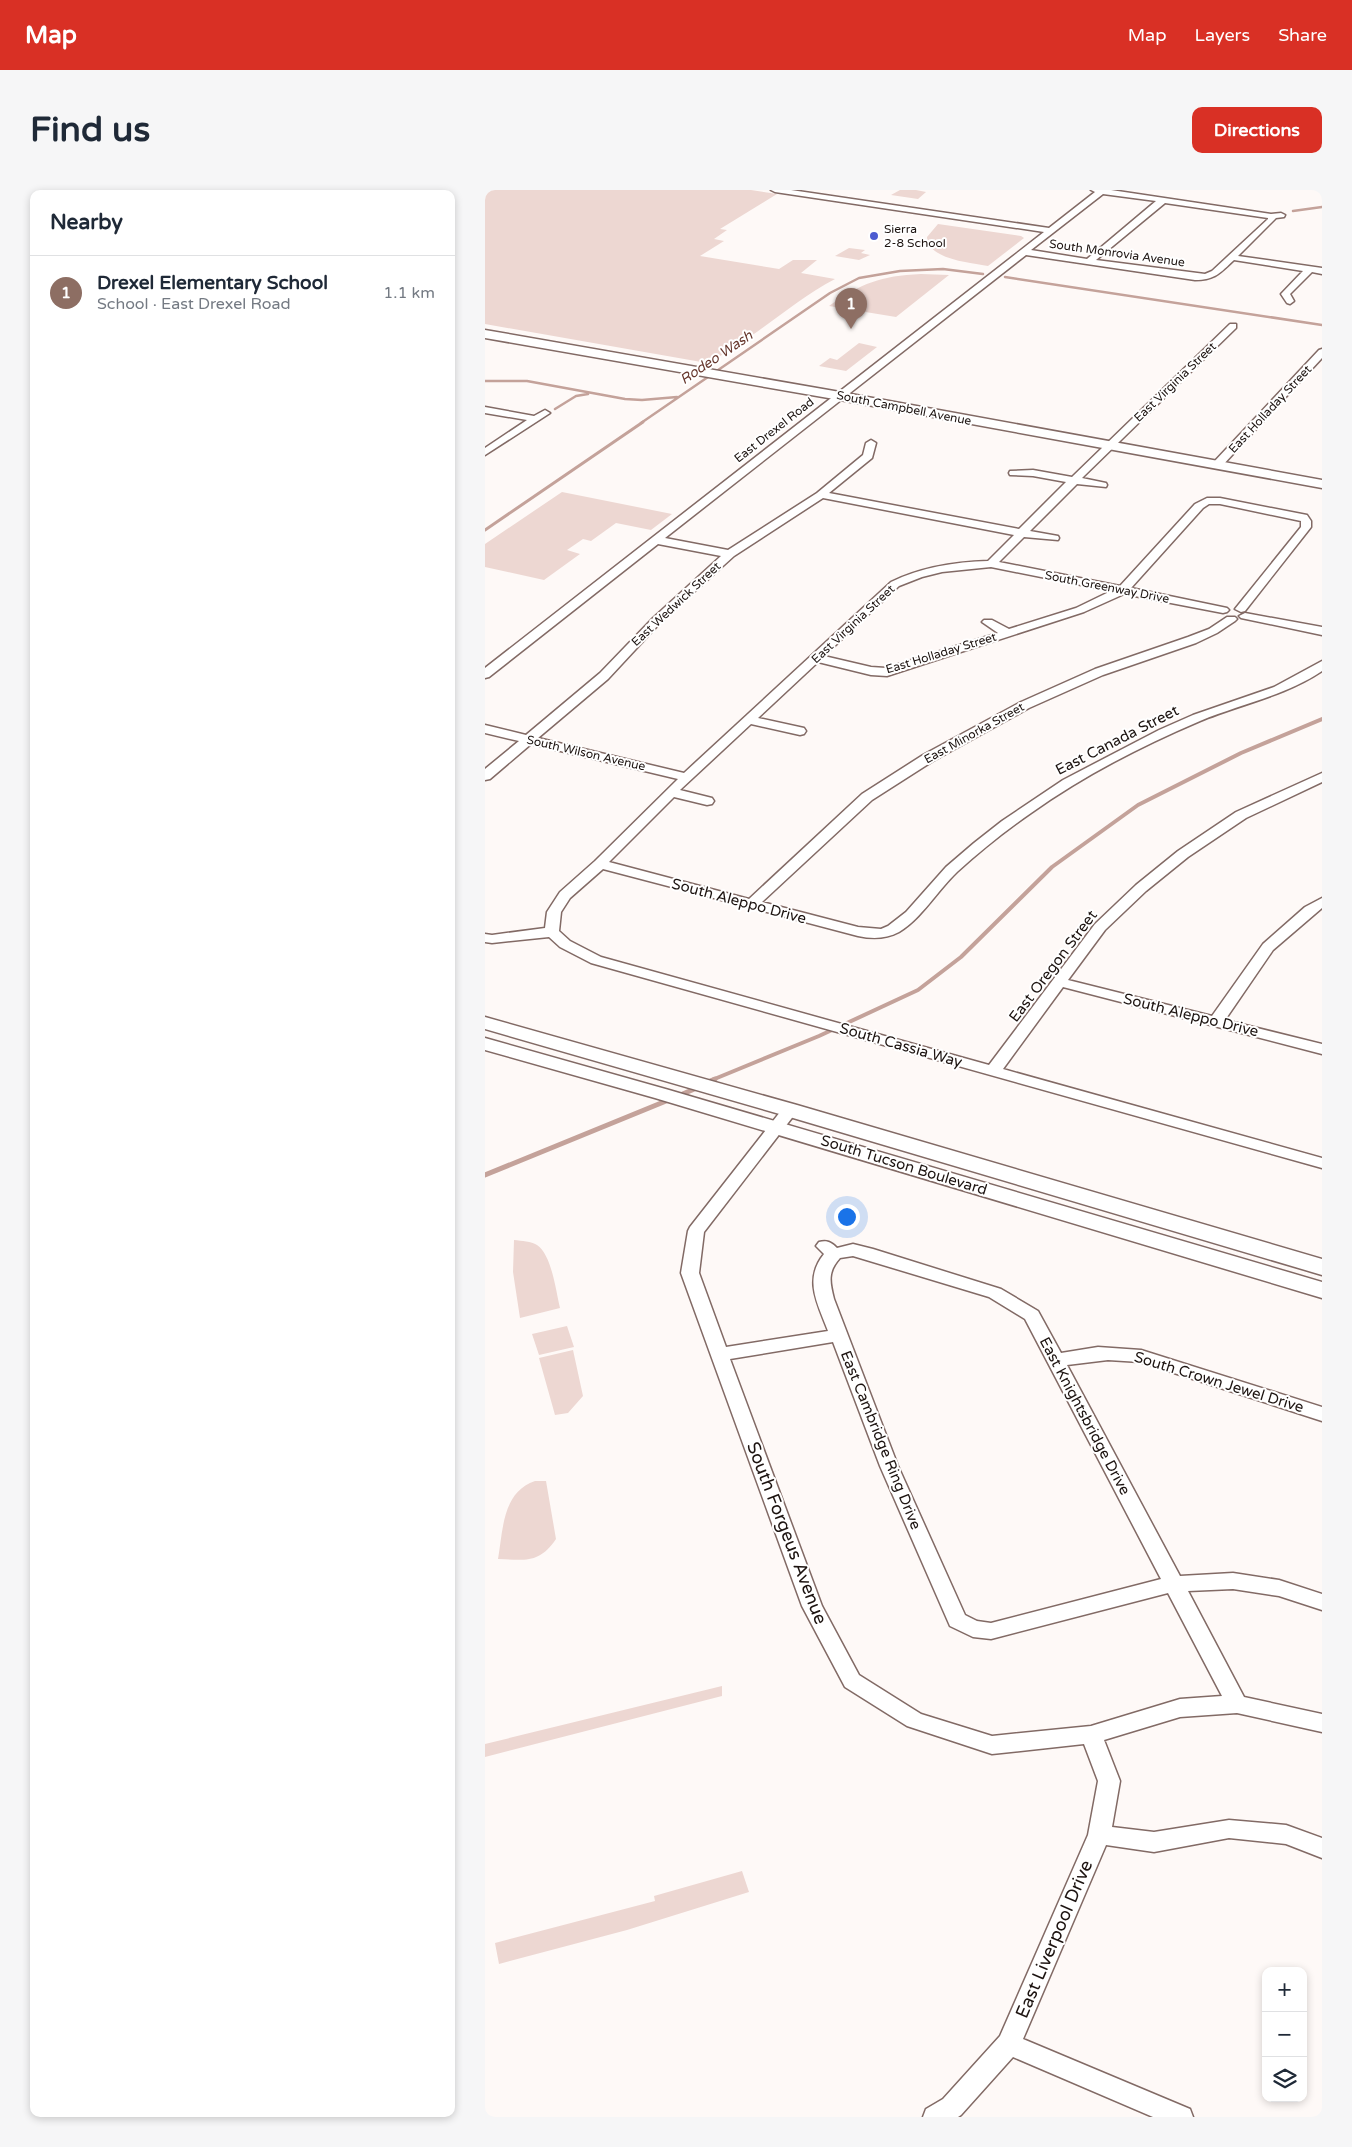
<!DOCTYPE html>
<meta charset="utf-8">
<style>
:root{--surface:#fff;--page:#f6f6f7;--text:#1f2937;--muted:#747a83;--line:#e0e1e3;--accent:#d93025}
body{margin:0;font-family:"Varela Round",sans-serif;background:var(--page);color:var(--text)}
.controls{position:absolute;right:15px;bottom:15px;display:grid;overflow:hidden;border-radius:10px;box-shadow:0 2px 8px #0003}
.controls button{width:45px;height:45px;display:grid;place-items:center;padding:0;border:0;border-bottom:1px solid var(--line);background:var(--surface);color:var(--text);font:25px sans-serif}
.you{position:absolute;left:361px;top:1026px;width:18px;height:18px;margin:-12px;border:4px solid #fff;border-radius:50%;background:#1a73e8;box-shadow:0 0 0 8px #1a73e833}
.badge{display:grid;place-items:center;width:32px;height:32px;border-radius:50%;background:var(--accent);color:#fff;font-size:16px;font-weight:700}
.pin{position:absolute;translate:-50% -41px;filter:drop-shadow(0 1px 2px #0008)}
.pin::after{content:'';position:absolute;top:26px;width:18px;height:15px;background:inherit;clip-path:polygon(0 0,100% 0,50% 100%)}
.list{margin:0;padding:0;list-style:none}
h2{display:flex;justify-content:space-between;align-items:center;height:65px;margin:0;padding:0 20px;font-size:21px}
h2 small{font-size:16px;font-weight:400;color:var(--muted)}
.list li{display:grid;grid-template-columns:32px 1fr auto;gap:15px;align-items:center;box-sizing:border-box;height:75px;padding:0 20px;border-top:1px solid var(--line)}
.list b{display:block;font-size:19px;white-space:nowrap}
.list p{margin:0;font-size:16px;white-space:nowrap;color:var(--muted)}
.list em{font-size:16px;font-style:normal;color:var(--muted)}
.icon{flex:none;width:28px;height:28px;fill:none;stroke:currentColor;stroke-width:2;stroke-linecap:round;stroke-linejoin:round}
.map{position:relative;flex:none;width:837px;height:1927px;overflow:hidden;border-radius:10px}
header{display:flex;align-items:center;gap:30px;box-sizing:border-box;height:70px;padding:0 25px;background:var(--accent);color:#fff}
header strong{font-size:24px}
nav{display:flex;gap:28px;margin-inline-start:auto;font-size:18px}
.intro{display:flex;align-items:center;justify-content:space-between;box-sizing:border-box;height:120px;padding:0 30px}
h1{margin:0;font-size:35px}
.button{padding:12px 22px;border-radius:10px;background:var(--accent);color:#fff;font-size:18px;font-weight:700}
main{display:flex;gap:30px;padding:0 30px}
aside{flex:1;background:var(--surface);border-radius:10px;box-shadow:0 2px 8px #0003}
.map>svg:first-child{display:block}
</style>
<header>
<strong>Map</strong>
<nav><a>Map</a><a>Layers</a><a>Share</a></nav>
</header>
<div class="intro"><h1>Find us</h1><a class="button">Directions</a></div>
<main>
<aside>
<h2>Nearby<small></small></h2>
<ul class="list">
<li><span class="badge" style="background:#8d6e63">1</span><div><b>Drexel Elementary School</b><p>School · East Drexel Road</p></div><em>1.1 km</em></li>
</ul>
</aside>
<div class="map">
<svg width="837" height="1927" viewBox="0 0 837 1927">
<rect width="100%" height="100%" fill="#fef9f7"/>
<path fill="#edd7d2" d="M2,0H266L292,4L235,39L242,40L229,49L239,51L215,66L294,79L308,70H332L316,83L350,89C305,113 268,150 222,173L0,134V1Z
M415,0H431L441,2L433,9L406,5Z
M453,34L536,46L539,48L503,76C486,73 442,69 442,47Z
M364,58L380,60L376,63L385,65L374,70L350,66Z
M436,84L464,85L411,127L344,116C377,93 395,86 436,84Z
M374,153L392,157L361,181L334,176L345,168L352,170Z
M77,302L187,324L166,340L131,333L106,351L98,349L82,360L95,364L59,390L0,377V354Z
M29,1050C37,1051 46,1051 52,1055C67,1065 71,1102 75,1118L35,1128L28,1082Z
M82,1136L89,1157L54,1165L47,1144Z
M88,1160L98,1206L83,1223L70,1225L54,1168Z
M50,1291H61L71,1349C54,1374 40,1370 13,1369C18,1341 17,1302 50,1291Z
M237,1496V1506L0,1567V1554Z
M257,1681L264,1702L142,1740L14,1774L10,1753L170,1711L169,1706Z"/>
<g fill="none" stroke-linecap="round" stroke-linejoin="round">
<path stroke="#c4a29a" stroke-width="2.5" d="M808,21L837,17
M520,87L837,135
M0,191H42L140,209L157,210L192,207
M70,219L91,206L103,204
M156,233L345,103L374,88L415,81L458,79L498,84"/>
<path stroke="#c4a29a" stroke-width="3" d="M0,340L158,232"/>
<path stroke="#c4a29a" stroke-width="4" d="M227,890L334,846L433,800L476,767L567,677L653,615L756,563L837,529"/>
<path stroke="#c4a29a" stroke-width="5" d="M223,892L230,889
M193,906L214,897
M0,985L186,909"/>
<g stroke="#826a65" stroke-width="3">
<path id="minor" d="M286,0H306L564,38L610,2L606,0H626L786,24L796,23L800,25L799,27L791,28L753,66L837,78V84L827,82L805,104L809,111L805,114L802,113L796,104L818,81L749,70C735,83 730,90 710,90L541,65L180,348L243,360L332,303L378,265L381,253L386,250L391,253L387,268L344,303L534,339L581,292L548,286L525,285L524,283L525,281L548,280L587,287L745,134H751V138L597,288L621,293L622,295L621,297L592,294L545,341L573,346L574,348L573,350L539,347L514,372L635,396L710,314L722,308H735L822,325L826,331V337L760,421L756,422L750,419L816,337V331L735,314H724L718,318L646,398L742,418L744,420L742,422L738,423L639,404L599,422L402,486L386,485L333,472L273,528L319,538L321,541L319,544L315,545L266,534L195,600L227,608L229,611L227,614L222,615L189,607L124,672L264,709L377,604L438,565L536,512L610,479L703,447L724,439L742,427H750L752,429L750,431L732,443L711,453L618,485L544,518L448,571L387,610L277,712L373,737L396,739L403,736L421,722L461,677L489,653L517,631L578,590L674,540L708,525L789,497L837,471V481C800,506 756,514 715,531C656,556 598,586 546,623C520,641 495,661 472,682C452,701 437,728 414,742C401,749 387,749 373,746L118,679L85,708L76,722L74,741L85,751L116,767L504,875L610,734L651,695L693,661L751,622L837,583V592L761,628L703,667L661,701L620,740L583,790L727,826L778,754L820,717L837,708V718L788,760L740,830L837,854V864L578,797L518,879L837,968V978L106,773L75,757L64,747L7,753L0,752V744L7,745L60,738L62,722L75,702L110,671L193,589L46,554L5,589L0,590V579L34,551L0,543V535L41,545L115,483L168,428L236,366L173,354L4,487L0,488V478L559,42L290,2ZM618,4L671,11L602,69L546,60ZM680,13L783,28V29L727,81L720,84L611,70ZM338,308L529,345L503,371C469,372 437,377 406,392L199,583L53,548L123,489L176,432L249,366ZM506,377L626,401L591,418L524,439L507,430H499L497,432L513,443L401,478L386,477L339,466L414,396L437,387L457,382Z
M837,159V168L736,277H728L727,275L728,273L834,160Z
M0,217L49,226L60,220L65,223L0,265V258L42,230L0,223Z
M760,423L837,437V445L756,428L754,426Z
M305,915L311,917L313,920L219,1042L214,1083L241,1157L343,1141C333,1114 318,1090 339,1064L331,1056L334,1052C342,1050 346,1052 352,1058L368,1054L388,1059L516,1099L553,1121L576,1163L613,1157L656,1160L837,1217V1231L655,1172L623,1170L582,1175L695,1386L748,1383L794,1390L837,1404V1420L794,1406L748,1399L703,1401L759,1507L837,1524V1542L752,1523L695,1527L619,1550L635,1591L627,1637L669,1642L744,1630L801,1635L837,1648V1668L801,1654L744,1648L669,1662L621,1655L538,1849L705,1919L708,1927H668L528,1867L476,1925L473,1927H438L441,1919L458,1909L515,1846L603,1645L613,1591L599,1554L507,1564L422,1536L360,1497L317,1416L196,1083L203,1041L205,1037L299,917ZM368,1066L504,1107L540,1129L676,1389L506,1433L492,1431L480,1425L413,1276L349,1109C345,1093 342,1082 355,1068ZM348,1152L395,1276L465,1436L488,1447L506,1449L683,1403L737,1506L695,1509L606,1536L507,1546L436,1524L374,1485L337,1416L245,1169Z"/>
</g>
<g stroke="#826a65" stroke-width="3">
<path id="major" d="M0,140L355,202L837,290V298L355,210L0,148Z
M0,827L312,915L837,1069V1085L298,925L0,839Z
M0,848L184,900L837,1092V1108L170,908L0,860Z"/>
</g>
<use href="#minor" fill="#fff" fill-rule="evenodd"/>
<use href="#major" fill="#fff" fill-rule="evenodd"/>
</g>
<circle fill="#4c5cd1" stroke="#fff" stroke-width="2" cx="389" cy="46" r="5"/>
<g text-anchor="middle" stroke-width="4" stroke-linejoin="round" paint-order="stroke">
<g font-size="12" fill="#1c1310" stroke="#fff" text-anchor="start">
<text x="399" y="43">Sierra<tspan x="399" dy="14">2-8 School</tspan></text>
</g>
<g font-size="12" fill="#1c1310" stroke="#fff">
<text transform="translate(632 63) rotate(8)" y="4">South Monrovia Avenue</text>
<text transform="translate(690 192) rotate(-44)" y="4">East Virginia Street</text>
<text transform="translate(419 218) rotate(11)" y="4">South Campbell Avenue</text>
<text transform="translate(785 219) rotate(-47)" y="4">East Holladay Street</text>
<text transform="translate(289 240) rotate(-38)" y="4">East Drexel Road</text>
<text transform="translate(622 397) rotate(11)" y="4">South Greenway Drive</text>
<text transform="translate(191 414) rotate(-43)" y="4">East Wedwick Street</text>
<text transform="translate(368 434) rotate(-43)" y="4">East Virginia Street</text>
<text transform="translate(456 463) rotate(-17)" y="4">East Holladay Street</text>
<text transform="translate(489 543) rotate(-29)" y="4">East Minorka Street</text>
<text transform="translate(101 563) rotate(13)" y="4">South Wilson Avenue</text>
</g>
<g font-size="14" font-style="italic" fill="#66362c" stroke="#fff">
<text transform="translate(231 167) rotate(-34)" y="5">Rodeo Wash</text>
</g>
<g font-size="15" fill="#1c1310" stroke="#fff">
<text transform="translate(632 550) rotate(-27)" y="5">East Canada Street</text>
<text transform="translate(254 711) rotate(15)" y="5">South Aleppo Drive</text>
<text transform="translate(568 776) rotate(-53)" y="5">East Oregon Street</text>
<text transform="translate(706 825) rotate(14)" y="5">South Aleppo Drive</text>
<text transform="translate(416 855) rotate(16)" y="5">South Cassia Way</text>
<text transform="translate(419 975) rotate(17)" y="5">South Tucson Boulevard</text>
<text transform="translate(734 1192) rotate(17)" y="5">South Crown Jewel Drive</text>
<text transform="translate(600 1226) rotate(62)" y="5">East Knightsbridge Drive</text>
<text transform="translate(396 1250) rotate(68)" y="5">East Cambridge Ring Drive</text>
</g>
<g font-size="18" fill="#1c1310" stroke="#fff">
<text transform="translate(302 1343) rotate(69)" y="6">South Forgeus Avenue</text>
<text transform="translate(569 1749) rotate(-67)" y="6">East Liverpool Drive</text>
</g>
</g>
</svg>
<div class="controls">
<button>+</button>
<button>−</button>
<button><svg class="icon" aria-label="layers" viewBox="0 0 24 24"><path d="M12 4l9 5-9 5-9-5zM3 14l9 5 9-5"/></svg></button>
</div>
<div class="you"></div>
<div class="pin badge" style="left:366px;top:139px;background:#8d6e63">1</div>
</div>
</main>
